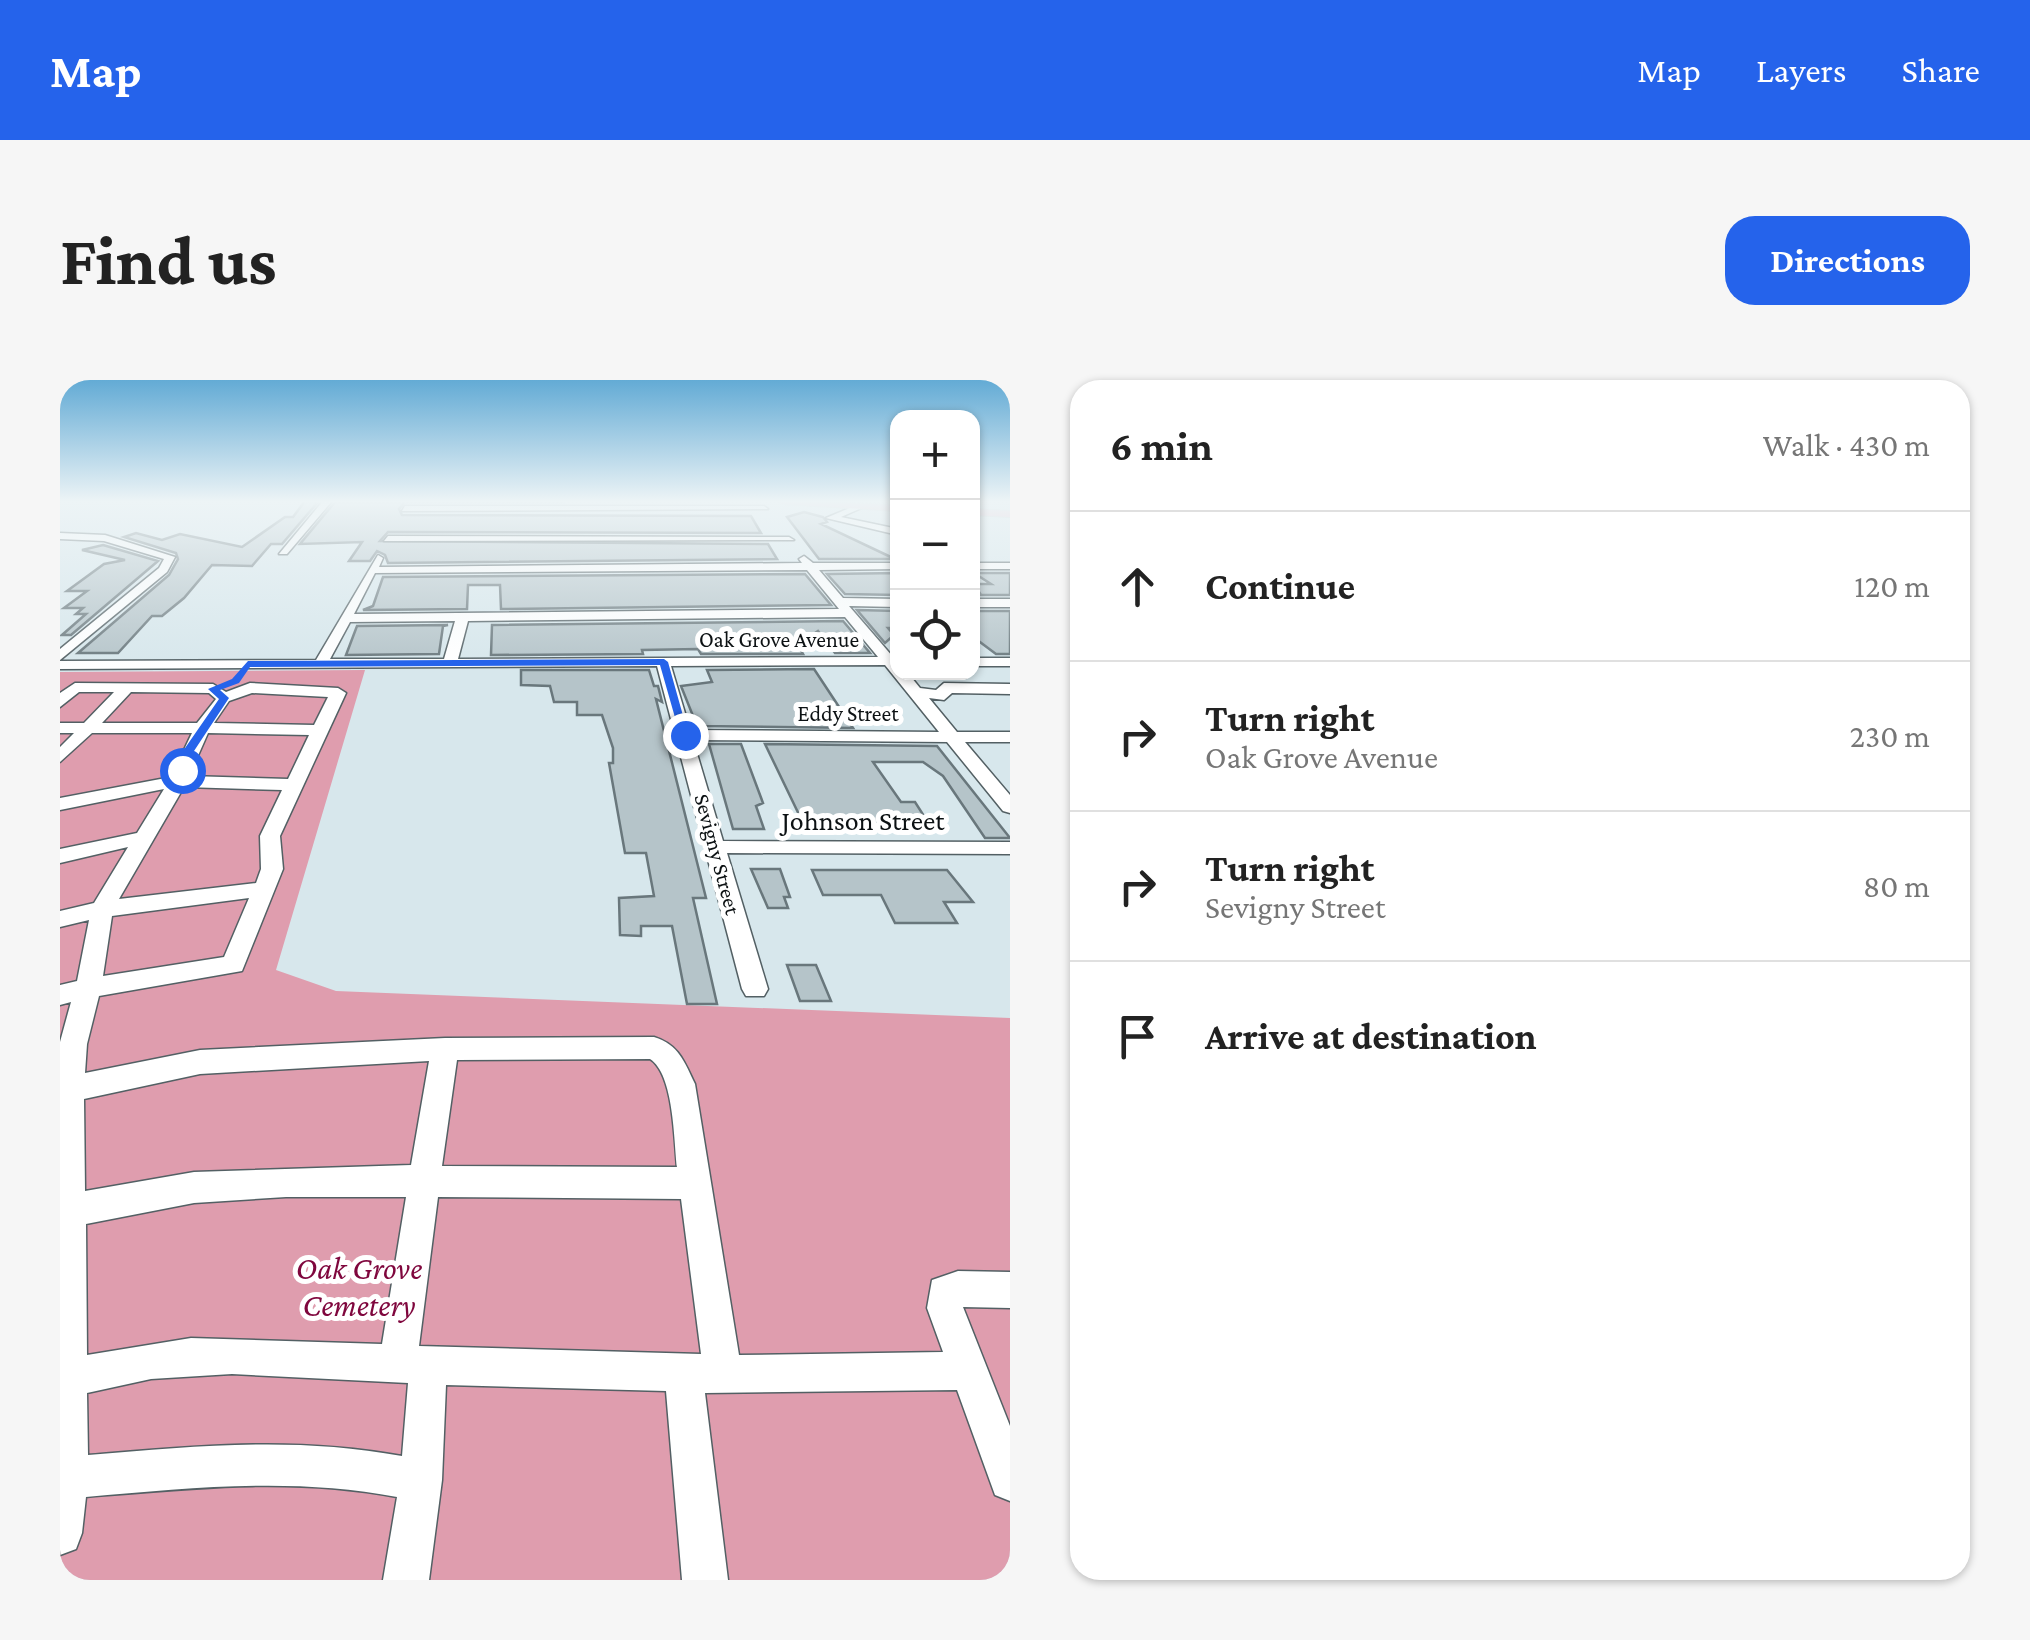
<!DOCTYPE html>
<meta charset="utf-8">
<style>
:root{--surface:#fff;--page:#f6f6f6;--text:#222;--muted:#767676;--line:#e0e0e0;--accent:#2563eb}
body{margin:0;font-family:"Crimson Pro",serif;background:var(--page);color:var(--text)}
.controls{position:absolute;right:30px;top:30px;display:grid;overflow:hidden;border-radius:20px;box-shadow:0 2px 8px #0004}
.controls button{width:90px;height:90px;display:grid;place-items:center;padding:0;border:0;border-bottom:2px solid var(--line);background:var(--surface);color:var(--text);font:50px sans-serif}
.stop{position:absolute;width:30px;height:30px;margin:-22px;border:8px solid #2563eb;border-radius:50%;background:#fff}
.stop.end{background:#2563eb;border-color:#fff;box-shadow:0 2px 10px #0008}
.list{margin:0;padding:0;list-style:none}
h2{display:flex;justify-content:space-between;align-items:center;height:130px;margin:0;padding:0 40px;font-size:42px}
h2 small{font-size:32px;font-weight:400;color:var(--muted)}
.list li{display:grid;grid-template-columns:65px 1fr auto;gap:30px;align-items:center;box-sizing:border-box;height:150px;padding:0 40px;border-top:2px solid var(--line)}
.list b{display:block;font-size:38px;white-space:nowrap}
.list p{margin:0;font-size:32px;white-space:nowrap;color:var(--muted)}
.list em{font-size:32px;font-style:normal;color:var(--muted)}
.icon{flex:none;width:55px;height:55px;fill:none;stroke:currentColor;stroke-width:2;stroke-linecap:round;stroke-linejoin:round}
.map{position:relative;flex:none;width:950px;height:1200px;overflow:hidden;border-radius:30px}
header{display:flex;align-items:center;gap:60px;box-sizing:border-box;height:140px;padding:0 50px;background:var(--accent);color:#fff}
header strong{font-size:48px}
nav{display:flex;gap:55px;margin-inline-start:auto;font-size:35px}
.intro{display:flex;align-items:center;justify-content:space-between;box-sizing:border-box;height:240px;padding:0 60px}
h1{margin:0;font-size:70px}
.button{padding:25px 45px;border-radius:30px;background:var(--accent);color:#fff;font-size:35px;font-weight:700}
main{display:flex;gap:60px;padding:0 60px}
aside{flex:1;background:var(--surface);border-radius:30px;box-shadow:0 2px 8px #0004}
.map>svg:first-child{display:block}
</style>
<header>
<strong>Map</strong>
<nav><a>Map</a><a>Layers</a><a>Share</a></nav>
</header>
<div class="intro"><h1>Find us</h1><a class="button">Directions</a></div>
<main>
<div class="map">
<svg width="950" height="1200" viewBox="0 0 950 1200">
<rect width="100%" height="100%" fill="#d7e7ec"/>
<path fill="#df9dae" d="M305,290L216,590L276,611L950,638V1200H0V292Z"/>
<path fill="#b5c4c9" stroke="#69777c" stroke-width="2.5" d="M245,121L258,122L222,164H211L192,186L152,185L124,218L102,236H92L58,273H18L109,195L118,179L116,173L64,157L76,153L102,160L120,154L182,167L225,137H233Z
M275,122H505H345L339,129L342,135L691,136L701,153L328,152L320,161L708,164L717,179L328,183L325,175L317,171L310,181H289L302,162L240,164Z
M744,132L763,137L767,142L761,144L835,179H759L727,137Z
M43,165L98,181L11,255H2L26,234H16L23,228H4L27,211H7L44,184L65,180L22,170Z
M838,193V215L785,214L767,194Z
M914,193H950V215H921L914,204H931Z
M745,194L771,225L441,229L440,205H408L407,229L303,230L313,226L323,197Z
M797,230L838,231V248H828L834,255L825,263Z
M912,231H950V274H936L912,256Z
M783,241L810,273H775L758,251L738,265L743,274H641L638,269L582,270L583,274L431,275L432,245Z
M388,245L383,246L379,274L286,275L297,246Z
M754,289L793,348L637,346L621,306L652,302L647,290Z
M461,290H589L594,306H598L602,322L596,319L646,518H633L657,624H627L612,546H581V556L560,555L559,518L594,516L586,473H565L549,383H553V368L542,335H517V322H494L490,306L461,305Z
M649,364H681L703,423L696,426L704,449H673Z
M705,364L877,366L950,458H925L883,396L863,382H813L841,422H855L871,447H745Z
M691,489H720L730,517H724L728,528H708Z
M752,490H887L913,522H884L897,543H835L821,515H763Z
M727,585H756L771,621H740Z"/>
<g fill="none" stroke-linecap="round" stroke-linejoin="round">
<g stroke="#536064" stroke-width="3">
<path id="minor" d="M263,121H272L227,174H219Z
M799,124L806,126L781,137L838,149V155L766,138Z
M345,126H704L708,129L342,131Z
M0,153L45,155L115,177L107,192L0,280V269L99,188L104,179L44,161L0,159Z
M328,156L729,157L734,160L324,161Z
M318,175L323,178L319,187L742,183L739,179L744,176L753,183H838V189L759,190L783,218L838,219V227L789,226L833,277H838V292H847L860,308L876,310L884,303L950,304V314L892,313L884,320L869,318L897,352H950V362H905L950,415V433L943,431L887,362L633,360L663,461L950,462V474L667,473L708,609L704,616H686L682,609L597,286L0,289V281L256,280ZM747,190L779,229L294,234L315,193ZM785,237L818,277L398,279L408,241ZM395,241L384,279H270L290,242ZM825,285L879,352L630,350L611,286Z
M912,183H950V189H912Z
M912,219H950V227H912Z
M912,278H950V286H912Z
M15,303L153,304L166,312L190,303L278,308L286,313L220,456L223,489L182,591L39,616L27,664L25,693L140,670L385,658L594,657C619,665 624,681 635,704L679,975L883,972L867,928L872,900L898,891L950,892V928L903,927L950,1046V1121L935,1115L897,1010L645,1013L668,1200H622L606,1011L386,1005L382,1100L369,1200H323L337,1117C232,1097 131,1108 26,1117L22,1153L16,1169L0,1175V662L11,622L0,625V605L17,601L29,540L0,547V531L34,523L68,467L0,483V469L77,453L104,409L0,430V418L111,397L132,353H32L0,382V367L14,353H0V343H24L54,312H19L0,327V313ZM71,312L149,313L156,319L137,343H42ZM192,313L268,317L254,345L154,343L169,321ZM148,353L249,355L228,399L129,396ZM124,407L222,410L200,456L201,489L196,503L59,519ZM189,518L164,577L43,596L52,536ZM590,679C614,694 614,761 617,787L382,786L397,680ZM369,681L351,785L134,792L25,811L24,719L140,694ZM226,817H346L322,964L131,958L27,975L26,844L134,823ZM378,817L621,819L641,974L359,966ZM172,994L348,1003L342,1076C234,1056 136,1066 28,1075L27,1013L91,999Z"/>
</g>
<g stroke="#c5c6c6" stroke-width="2">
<path id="major" d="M718,121L838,125V131L723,124Z
M912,129L950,131V137L912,135Z"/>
</g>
<use href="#minor" fill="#fff" fill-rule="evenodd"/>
<use href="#major" fill="#efb0c2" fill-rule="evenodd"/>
</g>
<linearGradient id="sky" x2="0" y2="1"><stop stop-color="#63abd5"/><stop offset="0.42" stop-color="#edf4f6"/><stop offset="1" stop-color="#edf4f6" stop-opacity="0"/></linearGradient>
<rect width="950" height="289" fill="url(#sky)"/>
<path fill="#2563eb" d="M604,279L608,282L629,357L620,355L600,285L190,287L179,303L160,310L169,318L134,371L126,393L116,390L123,371L159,319L148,309L172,299L188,281Z"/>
<g text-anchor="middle" stroke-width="10" stroke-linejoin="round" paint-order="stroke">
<g font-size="22" fill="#0c1113" stroke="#fff">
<text x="719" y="267">Oak Grove Avenue</text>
<text x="788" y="341">Eddy Street</text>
<text transform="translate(658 474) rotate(75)" y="8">Sevigny Street</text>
</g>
<g font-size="28" fill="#0c1113" stroke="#fff">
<text x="803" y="450">Johnson Street</text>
</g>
<g font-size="32" font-style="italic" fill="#7f063d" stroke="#fff">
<text x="299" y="899">Oak Grove<tspan x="299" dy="37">Cemetery</tspan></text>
</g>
</g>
</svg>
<div class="controls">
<button>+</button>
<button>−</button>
<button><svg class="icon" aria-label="locate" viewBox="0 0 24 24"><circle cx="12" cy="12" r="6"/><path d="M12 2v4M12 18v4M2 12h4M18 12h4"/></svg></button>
</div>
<div class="stop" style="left:122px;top:390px"></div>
<div class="stop end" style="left:625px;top:355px"></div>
</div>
<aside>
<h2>6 min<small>Walk · 430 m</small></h2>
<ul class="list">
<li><svg class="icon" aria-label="ahead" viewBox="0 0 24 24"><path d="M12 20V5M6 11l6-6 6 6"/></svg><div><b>Continue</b></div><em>120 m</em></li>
<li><svg class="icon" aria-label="right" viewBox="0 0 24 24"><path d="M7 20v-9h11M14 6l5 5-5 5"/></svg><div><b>Turn right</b><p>Oak Grove Avenue</p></div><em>230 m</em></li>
<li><svg class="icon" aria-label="right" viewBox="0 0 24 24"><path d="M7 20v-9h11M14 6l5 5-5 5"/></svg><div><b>Turn right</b><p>Sevigny Street</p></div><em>80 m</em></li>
<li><svg class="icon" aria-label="arrive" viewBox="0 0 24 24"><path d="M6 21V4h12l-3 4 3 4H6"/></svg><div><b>Arrive at destination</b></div></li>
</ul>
</aside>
</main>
